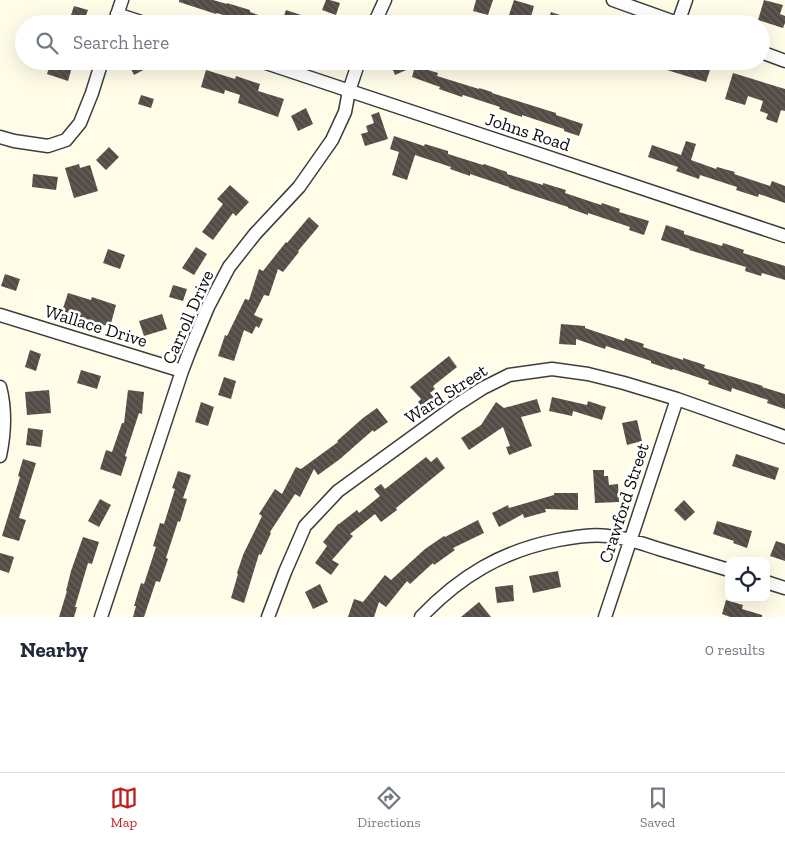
<!DOCTYPE html>
<style>
:root{--surface:#fff;--page:#f6f6f7;--text:#1f2937;--muted:#747a83;--line:#e0e1e3;--accent:#bf1e1d}
body{margin:0;font-family:"Zilla Slab",serif;background:var(--page);color:var(--text)}
.controls{position:absolute;right:15px;bottom:15px;display:grid;overflow:hidden;border-radius:10px;box-shadow:0 5px 20px #0002}
.controls button{width:45px;height:45px;display:grid;place-items:center;padding:0;border:0;border-bottom:1px solid var(--line);background:var(--surface);color:var(--text);font:25px sans-serif}
.list{margin:0;padding:0;list-style:none}
h2{display:flex;justify-content:space-between;align-items:center;height:65px;margin:0;padding:0 20px;font-size:21px}
h2 small{font-size:16px;font-weight:400;color:var(--muted)}
.icon{flex:none;width:28px;height:28px;fill:none;stroke:currentColor;stroke-width:2;stroke-linecap:round;stroke-linejoin:round}
.map{position:relative;flex:none;width:785px;height:617px;overflow:hidden}
.search{position:absolute;background:var(--surface);box-shadow:0 5px 20px #0002;left:15px;right:15px;top:15px;height:55px;display:flex;align-items:center;gap:12px;box-sizing:border-box;padding:0 18px;border-radius:28px;color:var(--muted);font-size:19px}
.sheet{height:155px;background:var(--surface)}
nav{display:flex;justify-content:space-around;align-items:center;box-sizing:border-box;height:70px;border-top:1px solid var(--line);background:var(--surface);font-size:14px;color:var(--muted)}
nav a{display:grid;justify-items:center;gap:2px}
nav .on{color:var(--accent)}
.map>svg:first-child{display:block}
</style>
<div class="map">
<svg width="785" height="617" viewBox="0 0 785 617">
<defs>
<pattern id="building-back-hatch" width="6" height="6" patternUnits="userSpaceOnUse" patternTransform="scale(1.25)"><rect width="6" height="6" fill="#534c46"/><path d="M-1 5l2 2M0 0l6 6M5-1l2 2" fill="none" stroke="#67615c"/></pattern>
</defs>
<rect width="100%" height="100%" fill="#fffce8"/>
<path fill="url(#building-back-hatch)" d="M179,0H213L227,4V3L250,10V12L279,22V24H251L217,13L216,14L179,2Z
M326,0H330L340,3L336,15L322,10Z
M476,0H493L488,15L473,11Z
M514,0L534,6L529,24H525L508,18Z
M764,0L783,5L780,14L785,16V23L783,28L758,20Z
M74,6L88,10L83,24H68Z
M286,10L304,16L302,24H281Z
M551,12L581,22L580,24H547Z
M51,61H54L72,67L68,81L47,74Z
M127,61H160L134,75Z
M389,61H401L415,66L395,75Z
M645,61H684L710,70L706,82L644,63Z
M415,66L438,73L437,76L479,89V88L492,92V93L556,113V115L583,124L579,136L564,131V129L522,115V117L499,109L500,107L463,95L462,97L439,89L440,87L412,77Z
M206,70L235,79L236,76L260,84L258,91L284,99L278,117L238,103L240,95L225,90L224,94L201,87Z
M733,73L785,89V111L781,110L777,123L766,119L768,114L760,111L763,101L748,96L745,105L725,99Z
M141,95L154,99L151,108L138,104Z
M306,108L313,124L298,131L291,116Z
M379,112L388,139L365,146L361,134L368,132L366,126L374,123L371,115Z
M394,136L424,146L425,144L448,151V154L483,165L484,164L507,172V174L543,185V183L566,190L565,193L601,205L602,203L620,209L619,212L649,221L644,235L629,230L630,227L588,213V215L568,208V207L509,188V187L470,174V176L450,169L451,167L415,155L407,180L392,175L399,152L390,149Z
M686,141L696,144L691,160L716,169L717,167L735,172L734,174L770,186L772,181L785,186V203L759,194L758,197L736,190L737,187L700,175L699,179L676,171L678,167L648,157L652,145L681,155Z
M109,147L119,157L106,170L96,160Z
M79,164L80,168L90,165L98,191L74,198L65,168Z
M33,174L58,177L56,190L32,187Z
M230,185L249,202L236,216L233,213L213,240L202,232L223,204L217,199Z
M309,217L319,226L298,251L299,252L283,272L278,269L269,296L264,295L254,315L263,319L259,328L256,326L252,334L244,330L234,361L218,356L225,335L227,336L245,299L249,300L259,269L263,271L286,242L287,243Z
M666,225L684,231V234L722,246L723,243L744,250L743,253L785,266V280L762,273L761,276L745,271L746,267L689,250L690,249L661,240Z
M196,247L207,254L194,275L182,268Z
M108,249L125,255L120,269L103,263Z
M5,274L20,279L16,291L1,286Z
M173,285L187,289L183,301L169,297Z
M68,293L91,300L92,297L116,305L110,327L62,311Z
M162,314L167,329L144,336L139,321Z
M561,324L585,326V328L624,341L625,338L644,344L643,347L683,360V358L705,365L704,368L763,386L762,387L785,394V409L767,403L768,400L732,388L731,392L708,384L709,381L673,369L672,370L651,363V361L606,346L605,349L576,339V345L559,344Z
M30,350L41,354L36,371L25,367Z
M449,356L457,367L433,386L435,389L430,393L435,398L424,409L418,402L421,399L410,387Z
M81,370L101,376L97,389L77,383Z
M224,377L236,381L231,399L218,395Z
M49,390L51,413L27,415L25,392Z
M128,390L144,392L142,414L139,413L125,456L127,457L121,476L100,469L106,450L112,452L122,423H124Z
M552,397L587,405L588,401L606,407L602,420L573,411L572,416L549,411Z
M537,399L541,412L521,417L532,446L509,455L506,447L510,446L503,427L469,450L461,438L481,425L496,402L504,408Z
M201,402L214,407L208,426L195,422Z
M377,408L388,422L374,432L373,430L340,459L318,475L314,469L300,497L295,494L270,532L271,533L261,555L259,554L244,603L231,598L238,574L237,573L243,555L262,516L259,514L275,489L282,494L296,467L301,469L338,442L337,441L363,418Z
M637,420L642,441L627,445L622,423Z
M28,428L43,430L41,447L26,445Z
M736,454L779,468L775,480L732,466Z
M426,457L431,462L437,457L445,468L396,508L397,510L381,522L375,514L350,534L353,536L332,560L339,564L331,575L315,563L327,546L323,542L338,524H339L357,510L359,513L380,496L374,489L381,484L385,489Z
M23,459L36,463L19,518L26,520L19,541L2,536L20,477L18,476Z
M593,470H604V476H608L609,485L618,484L619,502L595,503Z
M178,471L191,475L183,498L187,499L180,522L178,521L166,558L168,559L160,582L156,581L144,617H133L136,606H134L141,583L144,584L156,547L153,546L160,523L164,524L175,489L172,488Z
M554,493H578V510L545,509L546,512L524,518L523,514L499,527L492,513L508,505L509,508L554,495Z
M100,499L111,505L99,527L88,521Z
M684,500L695,512L685,521L674,510Z
M478,520L484,533L453,548L455,550L434,565L433,563L410,584L407,581L386,607L379,602L374,617H348L354,599L363,602L385,575L391,580L425,549L444,536L445,537Z
M717,521L752,531L747,548L733,543L734,541L713,534Z
M83,537L99,542L92,564L88,563L75,607H77L74,617H59L67,591H66L71,571Z
M776,541L785,544V561L770,556Z
M0,553L14,557L9,573L0,570Z
M558,571L561,587L533,593L529,576Z
M320,584L328,602L313,609L305,592Z
M513,585L514,601L497,603L495,587Z
M726,600L743,605L742,609L762,615V617H730L722,614Z
M479,602L491,617H461Z"/>
<g fill="none" stroke-linecap="round" stroke-linejoin="round">
<g stroke="#3d3d3d" stroke-width="15">
<path id="minor" d="M613,0L680,24
M117,14L147,24
M678,23L686,0
M114,24L122,0
M374,24L385,0
M761,52L785,61
M260,61L785,236
M0,137L14,141L48,146L66,140L80,123L92,93L102,61
M0,315L182,371
M0,387C6,410 5,432 0,456
M766,582L785,588
M101,617L182,371L190,350L208,307L229,267L255,234L299,187L332,140L345,112L349,91L359,61
M268,617L285,572L305,526L338,491L455,406L483,388L509,375L552,369L588,374L624,383L677,399L785,437
M421,617C460,576 502,551 558,540C574,537 591,534 608,536C625,537 643,544 659,549C683,556 706,563 729,570
M605,617L677,399"/>
</g>
<use href="#minor" stroke="#fff" stroke-width="12"/>
</g>
<g text-anchor="middle" stroke-width="5" stroke-linejoin="round" paint-order="stroke">
<g font-size="18" fill="#0a0a0a" stroke="#fff">
<text transform="translate(528 132) rotate(18)" y="6">Johns Road</text>
<text transform="translate(188 317) rotate(-66)" y="6">Carroll Drive</text>
<text transform="translate(96 326) rotate(17)" y="6">Wallace Drive</text>
<text transform="translate(446 394) rotate(-33)" y="6">Ward Street</text>
<text transform="translate(624 503) rotate(-72)" y="6">Crawford Street</text>
</g>
</g>
</svg>
<div class="controls">
<button><svg class="icon" aria-label="locate" viewBox="0 0 24 24"><circle cx="12" cy="12" r="6"/><path d="M12 2v4M12 18v4M2 12h4M18 12h4"/></svg></button>
</div>
<div class="search"><svg class="icon" aria-label="search" viewBox="0 0 24 24"><circle cx="10" cy="10" r="6"/><path d="M15 15l6 6"/></svg>Search here</div>
</div>
<section class="sheet">
<h2>Nearby<small>0 results</small></h2>
<ul class="list">
</ul>
</section>
<nav>
<a class="on"><svg class="icon" aria-label="map" viewBox="0 0 24 24"><path d="M3 6l6-2 6 2 6-2v14l-6 2-6-2-6 2zM9 4v14M15 6v14"/></svg>Map</a>
<a><svg class="icon" aria-label="directions" viewBox="0 0 24 24"><path d="M12 3l9 9-9 9-9-9zM9 14v-3h6M13 9l2 2-2 2"/></svg>Directions</a>
<a><svg class="icon" aria-label="saved" viewBox="0 0 24 24"><path d="M7 4h10v16l-5-4-5 4z"/></svg>Saved</a>
</nav>
